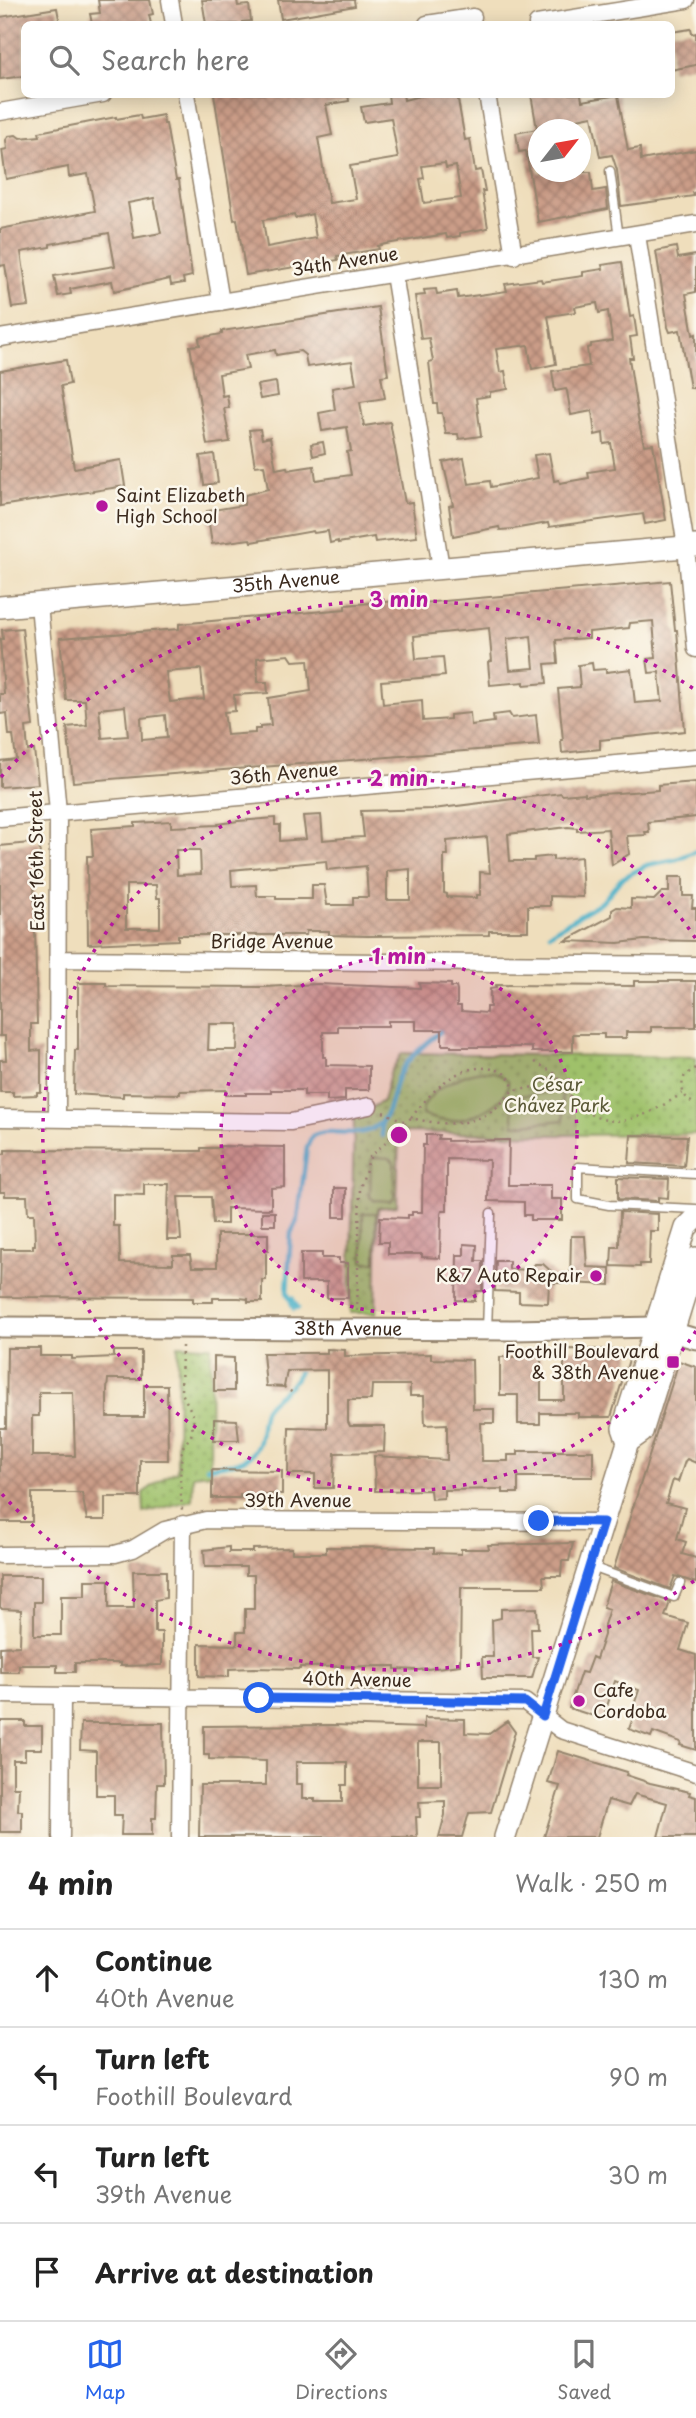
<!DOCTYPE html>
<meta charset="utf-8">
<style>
:root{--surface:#fff;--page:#f6f6f6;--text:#222;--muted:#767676;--line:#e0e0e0;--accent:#2563eb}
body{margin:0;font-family:"Playpen Sans",sans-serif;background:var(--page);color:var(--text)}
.compass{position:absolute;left:528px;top:119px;width:63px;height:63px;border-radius:50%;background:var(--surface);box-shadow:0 4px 18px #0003;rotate:59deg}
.stop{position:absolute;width:21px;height:21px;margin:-16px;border:5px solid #2563eb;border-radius:50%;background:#fff}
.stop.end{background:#2563eb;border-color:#fff;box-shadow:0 2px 7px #0008}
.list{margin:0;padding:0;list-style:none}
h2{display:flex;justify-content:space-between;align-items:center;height:91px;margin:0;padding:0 28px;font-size:30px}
h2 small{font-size:23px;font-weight:400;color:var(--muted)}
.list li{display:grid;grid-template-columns:46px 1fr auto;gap:21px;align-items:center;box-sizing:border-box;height:98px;padding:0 28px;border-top:2px solid var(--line)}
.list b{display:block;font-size:26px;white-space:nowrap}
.list p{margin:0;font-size:23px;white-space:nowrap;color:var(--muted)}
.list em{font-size:23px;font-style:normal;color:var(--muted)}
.icon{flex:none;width:38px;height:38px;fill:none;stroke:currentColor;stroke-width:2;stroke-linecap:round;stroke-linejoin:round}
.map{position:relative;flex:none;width:696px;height:1837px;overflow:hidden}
.search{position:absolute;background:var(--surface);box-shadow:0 4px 18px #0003;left:21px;right:21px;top:21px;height:77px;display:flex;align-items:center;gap:18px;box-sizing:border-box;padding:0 24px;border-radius:10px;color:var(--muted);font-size:26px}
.sheet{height:483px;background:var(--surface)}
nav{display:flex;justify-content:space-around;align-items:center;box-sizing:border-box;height:98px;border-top:2px solid var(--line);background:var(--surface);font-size:19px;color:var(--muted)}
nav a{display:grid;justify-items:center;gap:4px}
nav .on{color:var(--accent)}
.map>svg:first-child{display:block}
</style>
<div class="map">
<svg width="696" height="1837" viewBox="0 0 696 1837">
<defs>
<pattern id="grass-dots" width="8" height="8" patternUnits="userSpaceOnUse" patternTransform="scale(1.75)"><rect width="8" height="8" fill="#9fc16a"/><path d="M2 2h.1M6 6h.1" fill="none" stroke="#839d57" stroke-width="1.8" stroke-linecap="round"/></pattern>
<pattern id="building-cross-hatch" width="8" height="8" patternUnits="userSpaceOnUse" patternTransform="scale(1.75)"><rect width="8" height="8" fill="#cb9d88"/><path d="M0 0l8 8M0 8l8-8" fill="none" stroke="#a6806f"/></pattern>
</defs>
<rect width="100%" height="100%" fill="#fbf7ec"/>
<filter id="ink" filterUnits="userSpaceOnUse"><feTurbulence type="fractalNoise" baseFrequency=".0143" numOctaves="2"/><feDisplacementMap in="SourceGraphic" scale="14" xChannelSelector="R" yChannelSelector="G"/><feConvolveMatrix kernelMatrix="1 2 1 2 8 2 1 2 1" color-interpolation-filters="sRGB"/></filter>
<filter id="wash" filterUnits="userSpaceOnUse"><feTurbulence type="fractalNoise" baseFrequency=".00686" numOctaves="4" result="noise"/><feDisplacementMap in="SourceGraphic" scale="28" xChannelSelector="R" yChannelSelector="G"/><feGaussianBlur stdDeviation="1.57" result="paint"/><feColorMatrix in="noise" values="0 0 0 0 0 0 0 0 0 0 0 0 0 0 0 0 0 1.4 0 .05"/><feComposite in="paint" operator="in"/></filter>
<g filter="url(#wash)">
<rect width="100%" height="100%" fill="#efdebc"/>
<path fill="url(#grass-dots)" stroke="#6d7644" stroke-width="2" d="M402,1053L696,1057V1134L556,1135L399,1132L397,1206L378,1208L376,1313H350L354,1117L383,1101L390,1073Z
M178,1345L211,1346L210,1473L193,1475L192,1500L144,1513L143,1493L168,1475L177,1471Z"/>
<path fill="#9fc16a" stroke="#6d7644" stroke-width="2" d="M483,1071L494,1072L508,1080C511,1103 469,1121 449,1121C441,1121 431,1118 422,1115C421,1093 464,1072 483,1071Z
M561,1091L564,1120L514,1125L511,1097Z
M373,1157L390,1158L394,1162V1198L390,1201L374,1200L370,1197L371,1161Z
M363,1213H376V1262H363Z"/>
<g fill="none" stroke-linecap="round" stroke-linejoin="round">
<path stroke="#48b0c7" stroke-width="4.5" d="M550,933L603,901L621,879L647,865L677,859L696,851
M381,1123L382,1136
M292,1298L298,1308
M294,1309L287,1292L291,1233L298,1219L307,1147L312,1136C333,1125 359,1142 379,1124C391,1113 392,1093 397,1079C405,1059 425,1045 441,1031
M207,1467C237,1463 259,1463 261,1428C262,1421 262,1413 266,1407C277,1393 293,1389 299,1371"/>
</g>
<g id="blocks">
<path fill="url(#building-cross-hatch)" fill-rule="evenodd" d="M98,0H150L153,14L149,15L151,24H92L90,14L100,13Z
M202,0H237L238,6L249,5L251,21L242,22V24H206Z
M278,0H354L355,6L281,19Z
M57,8L60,24H24V76L0,79V17Z
M691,29L692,34L696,33V65L671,70V32Z
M214,94H348L349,101L326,105L332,135L318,138L329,203L356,199L350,166L398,158L391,118L364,122L361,107L389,103L388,94H403L404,100L428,94H457L465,140L470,139L475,171L481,170L485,191H482L488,228L460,233V236L447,238L446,234L386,244L378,246L379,249L337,256L338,260L246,275L237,219L234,220ZM445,163L446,168L456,166L461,198L424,203L420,179L424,178L422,166ZM312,214L316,238L267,247L263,220L294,215L295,218Z
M531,94H581L582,101L618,95L628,150L640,148L641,160L696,150V192L693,193L694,196L621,206L617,170L612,155L600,157L592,116L552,124L553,130H538V172H591L593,191L606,189L608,209L538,222L526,151L519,152L516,133L537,129Z
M140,115L141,119L163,115L164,124H166L176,180H179L192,276L183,278L184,283L171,285L170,279L114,291L112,281L70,289L71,294L58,296L54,276L115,266L109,233L50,244V247L21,252L29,306L12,308L5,265L0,266V229L95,211L88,174L69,177L68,167L6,179L2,150L7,149L6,140L9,136L16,135L20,138L40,136L39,132L116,117V119ZM154,198L161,233L134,238L128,203Z
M676,247L678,258L696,255V292L686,294L693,335L696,334V388H690L680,330L670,332L668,327L656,251Z
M622,262L630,317L634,316L637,336L630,337L633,358H629L638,418L644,445L653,444L666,520L645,524L643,514L549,527L548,523L513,529L500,530L499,527L453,536L449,506L453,505L443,462L464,458L469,484L490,481L491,487L538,478L534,455L549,453L554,481L559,480L560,483L589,478L588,472L615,468L611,443L604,444L603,433L595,435L592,411L571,415L567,391L566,389L555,391L552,371L589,366L587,348L591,347V344L612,341L608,311L599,313L597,303L575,307L576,312L548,316L556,364L532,369L528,345L496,349L500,372L505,371L508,389L490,392V396L476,398L481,436L459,439L458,434H446L442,413H438L437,404H434L429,362L433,361L429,338L421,339L415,296L425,295L424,290L436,289L437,294L457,291L458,298L507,291L505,284L541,279L542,282L583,276V272L603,269L602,265Z
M378,307L388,375L381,376L385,398L360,402L364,426L390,422L405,503L412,502L417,537L375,542L374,537L338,543V541L330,543L328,531L314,533L313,531L251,542L250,539L212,544L207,511L244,505L245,495L268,489L264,465L255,466L249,430L260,429L262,439L270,437L276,469L287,467L288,470L314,466L316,480L351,475L347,452L351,451L347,427L322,431L319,413L335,410L332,388L356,384L352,361L307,367L305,355L300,351L276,355L275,350L245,355L248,369L219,374L222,396L227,395L229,408H224L230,442L207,445L190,346L200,345L199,338L222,334V331Z
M66,360L70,384L61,386L74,468L121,460L125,486L0,506V371Z
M276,382L278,396L260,399L257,385Z
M323,442L325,453L313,456L311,444Z
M214,454L218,483L204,485L200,456Z
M670,581L675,630H677L685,731L600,740V749L562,753L561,740H563L558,689L580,687L578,665L592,663L593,670L606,669V672L631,669L635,703L662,701L659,672L649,673L647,659L656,658L653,621L630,623L629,628L589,632V638L556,640L558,663L545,664L547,683L524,685V682L490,685L488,662L492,661L489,628L414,636L416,659L443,657L445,676L381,681L383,704L422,700L423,721L450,719V715L470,713L471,725L494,722L493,715L509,713L512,718L536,715L539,745L73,782L67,727L87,725L85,700H66L60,638L179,629V624L345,609V605L411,600V604ZM531,636L534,668L510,670L507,639ZM289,655L293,661L308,660L311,691L268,698L271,725L260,726V729H255V733L227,735L224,712L235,711L234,695L268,693L267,682H258L257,658ZM201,669L204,699L170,702L166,672ZM125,706L128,736L102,738L99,709ZM165,715L167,738L142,740L141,718Z
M22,628L33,726L26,727L28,751L34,750L38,784L0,787V761L16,759L13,735H9L7,713L0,714V694H4L0,639H3L2,630Z
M696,782V817L648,822L649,832H645L646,835L627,836L629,854L612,865L608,829L577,831V828L568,827L508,834L510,861H534V858L553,856V860L581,857L583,897L550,896V906H528V931H489V935L368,936L329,935V931H306V935H178V940L88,944L87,856H93L91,829L135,826V823L155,822L171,821V827L218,825V824L238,821L275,818V825H280V841L306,839L303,816L321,815L323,840L345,838L364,837L361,811L433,809L561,793L562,795L585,793V795L617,793L658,790V785ZM487,837L490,873L480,872V895H477V898L447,897V894L444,893V855H448L447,841ZM176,850H200L201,874L177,875ZM326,861L327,870L366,866L368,897H353V905H327L324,885H312V899H276V896H257L256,885L232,886L231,870ZM410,869V900H387V871ZM126,885H156L157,898H160V928H126Z
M40,842L39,878H34L37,1024H31V1051L41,1050V1092H37V1095L13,1096V1092H0V1060H6L5,1036H0V846Z
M669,877H683V896H693L692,908H696V941L644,940L618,943L565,941L612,916V910L617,907L631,908V899L654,900L662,892H669Z
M634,981H696V1027H651V1032H626V1038H604V1034H573V1052H532V1047H451V1045H442V1030H416V1021H388V1026H338V1032H323V1057H326V1065L369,1066V1090H345V1100L327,1101V1095H304V1090H271V1093H246V1095H226V1090L180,1091V1094L123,1093V1097L74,1094L75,1050H78V983H106V986L265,987L318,984L420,988L419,983L451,984V987H456L457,991V1006H461V1011L486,1013V1007H490V989L496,988V985L634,986ZM209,1024H238L237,1050H208Z
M426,1135H439L438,1139H447V1141L509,1140L508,1185H551V1199H562V1220H531V1215H524V1202L488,1201L489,1160L447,1159V1211H442L441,1214L440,1258L422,1257V1254H388V1242H379L380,1217L408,1218V1215H412V1212H422L423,1145H426Z
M631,1135L687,1136L684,1166L629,1163Z
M220,1146L285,1147V1187L271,1188V1209L227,1208V1224H213L211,1197H178L181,1240H167L169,1184H144V1195L113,1194V1226H119L120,1263L173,1264V1255H190L192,1267H217V1234H268V1251H266V1280H262V1302H248V1299L239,1298H213V1302H193V1298L0,1297L1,1249H33V1245H35L34,1214H28L27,1196H5V1192H0V1154H5V1150L201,1151V1148H220Z
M618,1177L669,1179L668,1198L658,1197V1201L618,1199Z
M334,1188H346V1217H334Z
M262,1212H275V1225H262Z
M620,1212L658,1214V1231H650L649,1264H640V1267L611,1266L612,1247H619Z
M571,1236H585L587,1267L610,1268V1285L570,1283Z
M464,1244L477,1245L476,1261H483L482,1291H476L475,1301L456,1300L457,1255H464Z
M301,1253H322V1258H339V1263H348V1298H327V1282H301Z
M496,1261H509V1269L531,1270L535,1264H543L564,1283H549L548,1303L519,1302V1292L495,1291Z
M7,1348H40V1356H72V1359L114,1357V1351H141V1379H108L107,1390V1417H144V1385H167L168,1460H140V1497H105V1520H87L82,1493H32V1522H0V1428H6ZM39,1392H73L75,1456H32V1416H39Z
M327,1349L345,1350V1356L431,1354V1359L472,1360L473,1409H494V1423H481L482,1461H508V1455H518V1451H593V1477H518V1493H503V1489L444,1490V1498L431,1499L430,1490L375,1491L374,1456L447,1460V1424L425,1425L424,1396H410V1385H372L371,1400H348V1422L350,1426H385L384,1452L335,1453L333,1488H315V1474H288L289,1427L327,1428V1370L287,1371L284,1387L266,1386L263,1353H327Z
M564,1349L632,1350L611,1417H578V1413H540V1424H518V1395H500V1357H541V1400H564Z
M214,1357L234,1358V1391H214Z
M679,1361L696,1367V1463L687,1459L685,1461L678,1482L673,1480L666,1503L685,1508L677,1539L686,1542L682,1554L696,1558V1583L675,1576L670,1589L614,1568Z
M214,1419L237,1420L239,1440H214Z
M212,1470L282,1471V1494H240V1498H212Z
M573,1543L569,1561H562L561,1576H543L544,1587H461L460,1665L419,1670L395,1669V1666L300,1667V1669L253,1668L229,1669V1677L199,1676V1644L237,1645V1632H245V1609H254V1575H246V1567H205L204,1550L229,1547V1552H253V1549L292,1548V1553H326V1547L434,1548V1553L461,1554V1549H489L488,1545Z
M133,1571H166V1598L155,1600V1632H162V1665L120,1666V1663H75V1672H57V1665H19V1672H0V1647L20,1646L21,1610L2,1609L0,1607V1576H41V1602H34V1635H61V1596H85V1580H109V1608H134Z
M611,1581L670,1602L665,1616L688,1623L680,1650L696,1655V1750L680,1745L681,1742L653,1732L651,1737L629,1729L633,1718L630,1717L639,1690L615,1681L603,1719L569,1708L581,1672L586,1673L592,1657L596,1659L604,1635V1625L609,1609L603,1607Z
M537,1608L538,1628H531L532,1657H538L532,1678H483L482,1657H493L492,1620L501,1618V1609Z
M424,1718L465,1719V1733L489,1734L507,1721L515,1732L491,1812L469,1813L462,1837H439L445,1815V1801L419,1802L420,1817H416L417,1837H199L200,1785H266V1761L209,1759V1755H204V1726L333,1725L424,1728ZM418,1742H441V1785H418ZM296,1762H347V1785H342V1802H315V1799H302V1784H296Z
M0,1721H25V1726H42V1749H25V1760H13V1787H19L18,1811H22V1832H0Z
M81,1723H163L164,1784H157L156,1818H152V1835H121L122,1815H114V1795H96V1751L80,1750Z
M558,1751L627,1772L626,1775L650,1783L690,1792L689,1795L696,1797V1837H658L667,1803L635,1794L629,1806L608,1800L597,1837H544L560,1786L548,1783Z"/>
</g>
</g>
<g filter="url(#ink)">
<use href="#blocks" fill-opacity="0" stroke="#95846d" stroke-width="2"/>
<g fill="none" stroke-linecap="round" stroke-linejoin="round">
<g stroke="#95846d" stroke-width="11">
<path id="service" d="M610,171L619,238
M696,1174L578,1167V1199L609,1205L696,1209
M487,1330L491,1213
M592,1567L674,1597L680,1583"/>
</g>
<g stroke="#95846d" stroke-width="19">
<path id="minor" d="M170,0L174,24
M427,24L473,17
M537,24L686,0
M186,94L221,302
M487,94L514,256
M0,112L103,94
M637,235L686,547L696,649
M394,274L441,568
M0,338L696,224
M39,604L58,812L57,1118
M0,818L696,757
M59,959L696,965
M0,1118L291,1122L369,1106
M0,1555L115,1554L133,1549L165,1530L206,1520L603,1522
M0,1695L525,1702L561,1730L696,1773
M61,1837L62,1696
M180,1837L183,1524"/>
</g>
<g stroke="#95846d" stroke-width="23">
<g id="tertiary">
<path id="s1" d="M0,1327L514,1330L655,1327L696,1339"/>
</g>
</g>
<g stroke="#95846d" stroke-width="24">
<g id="secondary">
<path id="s2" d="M0,607L696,546"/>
<path d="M628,1442L642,1432L696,1258"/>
<path d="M505,1837L628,1442L623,1428L686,1228L696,1218"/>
</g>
</g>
<path stroke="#95846d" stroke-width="2.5" stroke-dasharray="2 5" stroke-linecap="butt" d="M535,1062L554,1073
M696,1068L685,1075C679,1088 683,1099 696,1104
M383,1112L406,1122
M411,1118C431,1092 459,1059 497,1070C506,1073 512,1079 513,1089
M357,1311L360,1188L370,1157L406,1122L411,1118C453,1128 485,1127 513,1090C531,1089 542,1086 554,1073C564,1084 570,1100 581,1108C616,1136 653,1112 683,1093
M182,1346L181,1391L194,1417L191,1436L182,1448L180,1479L182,1510
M284,1387L293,1393"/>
<use href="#service" stroke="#fff" stroke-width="8"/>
<use href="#minor" stroke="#fff" stroke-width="16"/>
<use href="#tertiary" stroke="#fff" stroke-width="19"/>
<use href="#secondary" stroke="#fff" stroke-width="21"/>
</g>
</g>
<g fill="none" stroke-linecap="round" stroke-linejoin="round" filter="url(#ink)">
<path stroke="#2563eb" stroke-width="9" d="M259,1698L525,1702L543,1716L603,1522L539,1521"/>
</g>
<circle cx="399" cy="1135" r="178" fill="#b5179e" fill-opacity=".12"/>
<g fill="none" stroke="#b5179e" stroke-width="3.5" stroke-dasharray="3.5 7">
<circle cx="399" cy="1135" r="178"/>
<path d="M696 1331A356 356 0 1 1 696 939"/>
<path d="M694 1581A535 535 0 0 1 1 1493M1 777A535 535 0 0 1 694 689"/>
</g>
<g fill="#b5179e" stroke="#fbf7ec" stroke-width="2.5">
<circle cx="102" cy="506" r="7"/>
<circle cx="596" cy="1276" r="7"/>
<rect x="666" y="1355" width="14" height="14" rx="3.5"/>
<circle cx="579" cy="1701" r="7"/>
</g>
<g text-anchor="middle" stroke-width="5" stroke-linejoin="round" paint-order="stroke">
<g font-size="18" fill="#3b2a1e" stroke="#fbf7ec">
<text transform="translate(345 262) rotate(-9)" y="6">34th Avenue</text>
<text dy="6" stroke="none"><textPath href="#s2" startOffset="287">35th Avenue</textPath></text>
<text transform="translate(284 774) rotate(-5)" y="6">36th Avenue</text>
<text transform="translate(37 861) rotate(-91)" y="6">East 16th Street</text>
<text x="272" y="948">Bridge Avenue</text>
<text dy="6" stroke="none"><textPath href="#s1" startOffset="348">38th Avenue</textPath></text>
<text x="298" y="1507">39th Avenue</text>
<text transform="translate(357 1680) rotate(1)" y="6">40th Avenue</text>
</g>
<g font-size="18" fill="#3b2a1e" stroke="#fbf7ec" text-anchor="start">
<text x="116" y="502">Saint Elizabeth<tspan x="116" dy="21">High School</tspan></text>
<text x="582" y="1282" text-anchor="end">K&amp;7 Auto Repair</text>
<text x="659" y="1358" text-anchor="end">Foothill Boulevard<tspan x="659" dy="21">&amp; 38th Avenue</tspan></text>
<text x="593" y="1697">Cafe<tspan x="593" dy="21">Cordoba</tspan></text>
</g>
<g font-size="18" fill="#595735" stroke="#fbf7ec">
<text x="557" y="1091">César<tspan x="557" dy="21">Chávez Park</tspan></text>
</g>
</g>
<circle cx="399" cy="1135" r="10" fill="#b5179e" stroke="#fbf7ec" stroke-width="3.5"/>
<g font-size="21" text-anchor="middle" font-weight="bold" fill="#b5179e" stroke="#fbf7ec" stroke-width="5" stroke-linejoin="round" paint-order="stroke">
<text x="399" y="607">3 min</text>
<text x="399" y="786">2 min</text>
<text x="399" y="964">1 min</text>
</g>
</svg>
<svg class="compass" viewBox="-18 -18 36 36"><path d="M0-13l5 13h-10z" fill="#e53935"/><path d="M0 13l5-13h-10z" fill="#767676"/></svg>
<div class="stop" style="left:259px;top:1698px"></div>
<div class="stop end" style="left:539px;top:1521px"></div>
<div class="search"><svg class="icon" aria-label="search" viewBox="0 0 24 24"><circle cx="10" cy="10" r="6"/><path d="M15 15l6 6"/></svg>Search here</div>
</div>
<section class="sheet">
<h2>4 min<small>Walk · 250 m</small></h2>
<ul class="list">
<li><svg class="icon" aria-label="ahead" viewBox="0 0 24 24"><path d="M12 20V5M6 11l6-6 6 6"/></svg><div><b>Continue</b><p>40th Avenue</p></div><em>130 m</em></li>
<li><svg class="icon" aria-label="left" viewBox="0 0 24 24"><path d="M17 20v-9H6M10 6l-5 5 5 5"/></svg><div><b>Turn left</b><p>Foothill Boulevard</p></div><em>90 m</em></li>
<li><svg class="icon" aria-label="left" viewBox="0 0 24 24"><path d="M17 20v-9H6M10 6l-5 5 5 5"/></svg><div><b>Turn left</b><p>39th Avenue</p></div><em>30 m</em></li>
<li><svg class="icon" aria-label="arrive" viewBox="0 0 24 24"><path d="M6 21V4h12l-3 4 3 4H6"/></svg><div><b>Arrive at destination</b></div></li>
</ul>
</section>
<nav>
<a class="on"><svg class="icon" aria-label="map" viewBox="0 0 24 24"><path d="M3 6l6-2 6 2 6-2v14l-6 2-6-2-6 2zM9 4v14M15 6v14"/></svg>Map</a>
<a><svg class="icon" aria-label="directions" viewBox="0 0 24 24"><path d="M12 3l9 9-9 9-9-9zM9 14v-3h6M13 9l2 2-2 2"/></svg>Directions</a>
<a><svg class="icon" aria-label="saved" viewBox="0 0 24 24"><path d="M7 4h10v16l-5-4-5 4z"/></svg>Saved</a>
</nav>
